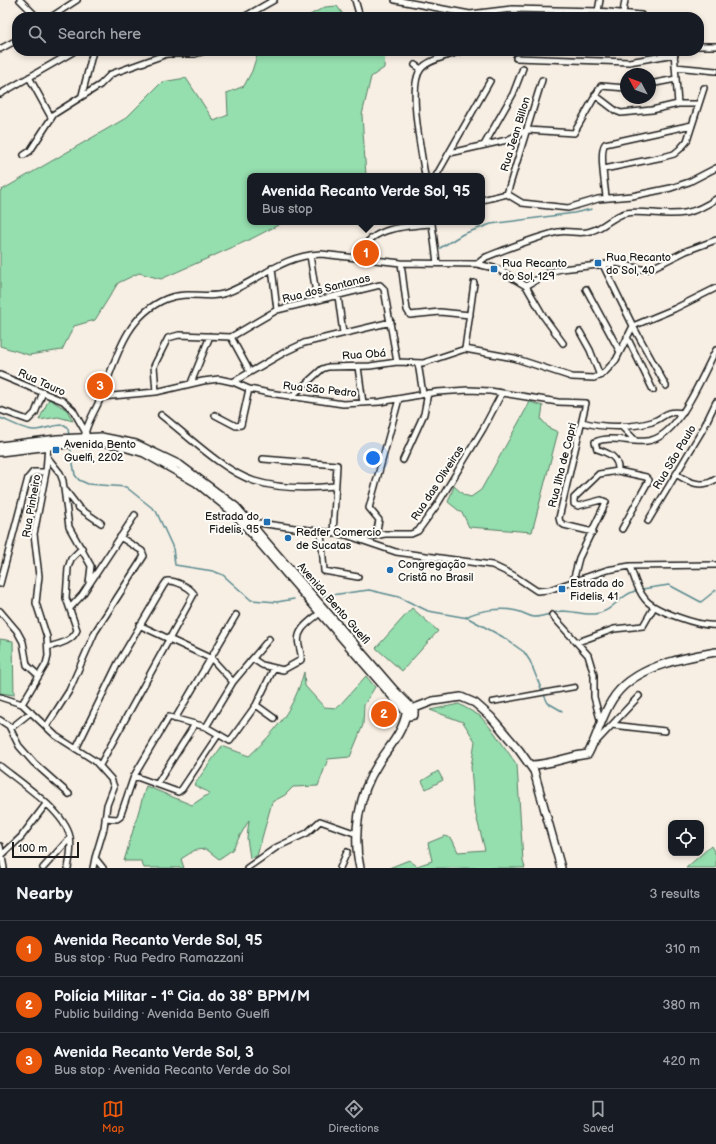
<!DOCTYPE html>
<meta charset="utf-8">
<style>
:root{--surface:#171b24;--page:#20242c;--text:#f1f3f6;--muted:#9ea1a6;--line:#363941;--accent:#ea580c}
body{margin:0;font-family:"Balsamiq Sans",sans-serif;background:var(--page);color:var(--text)}
.controls{position:absolute;right:12px;bottom:12px;display:grid;overflow:hidden;border-radius:8px;box-shadow:0 2px 6px #0003}
.controls button{width:36px;height:36px;display:grid;place-items:center;padding:0;border:0;border-bottom:1px solid var(--line);background:var(--surface);color:var(--text);font:20px sans-serif}
.compass{position:absolute;left:620px;top:68px;width:36px;height:36px;border-radius:50%;background:var(--surface);box-shadow:0 2px 6px #0003;rotate:311deg}
.scale{position:absolute;left:12px;bottom:10px;width:67px;box-sizing:border-box;padding-left:4px;border:2px solid #1c1c1c;border-top:0;font-size:11px;line-height:14px;white-space:nowrap;color:#1c1c1c;-webkit-text-stroke:3px #fdfcf7;paint-order:stroke}
.you{position:absolute;left:373px;top:458px;width:14px;height:14px;margin:-10px;border:3px solid #fff;border-radius:50%;background:#1a73e8;box-shadow:0 0 0 6px #1a73e833}
.badge{display:grid;place-items:center;width:26px;height:26px;border-radius:50%;background:var(--accent);color:#fff;font-size:13px;font-weight:700}
.pin{position:absolute;translate:-50% -50%;border:2px solid #fff;box-shadow:0 1px 4px #0006}
.popup{position:absolute;left:247px;top:173px;width:238px;height:52px;box-sizing:border-box;display:grid;place-content:center;border-radius:8px;background:var(--surface);filter:drop-shadow(0 1px 3px #0005);font-size:13px;white-space:nowrap;color:var(--muted)}
.popup b{font-size:15px;color:var(--text)}
.popup::after{content:'';position:absolute;left:50%;top:100%;margin-left:-8px;border:8px solid transparent;border-top-color:var(--surface)}
.list{margin:0;padding:0;list-style:none}
h2{display:flex;justify-content:space-between;align-items:center;height:52px;margin:0;padding:0 16px;font-size:17px}
h2 small{font-size:13px;font-weight:400;color:var(--muted)}
.list li{display:grid;grid-template-columns:26px 1fr auto;gap:12px;align-items:center;box-sizing:border-box;height:56px;padding:0 16px;border-top:1px solid var(--line)}
.list b{display:block;font-size:15px;white-space:nowrap}
.list p{margin:0;font-size:13px;white-space:nowrap;color:var(--muted)}
.list em{font-size:13px;font-style:normal;color:var(--muted)}
.icon{flex:none;width:22px;height:22px;fill:none;stroke:currentColor;stroke-width:2;stroke-linecap:round;stroke-linejoin:round}
.map{position:relative;flex:none;width:716px;height:868px;overflow:hidden}
.search{position:absolute;background:var(--surface);box-shadow:0 2px 6px #0003;left:12px;right:12px;top:12px;height:44px;display:flex;align-items:center;gap:10px;box-sizing:border-box;padding:0 14px;border-radius:16px;color:var(--muted);font-size:15px}
.sheet{height:220px;background:var(--surface)}
nav{display:flex;justify-content:space-around;align-items:center;box-sizing:border-box;height:56px;border-top:1px solid var(--line);background:var(--surface);font-size:11px;color:var(--muted)}
nav a{display:grid;justify-items:center;gap:2px}
nav .on{color:var(--accent)}
.map>svg:first-child{display:block}
</style>
<div class="map">
<svg width="716" height="868" viewBox="0 0 716 868">
<rect width="100%" height="100%" fill="#f8efe4"/>
<filter id="ink" filterUnits="userSpaceOnUse"><feTurbulence type="fractalNoise" baseFrequency=".025" numOctaves="2"/><feDisplacementMap in="SourceGraphic" scale="8" xChannelSelector="R" yChannelSelector="G"/><feConvolveMatrix kernelMatrix="1 2 1 2 8 2 1 2 1" color-interpolation-filters="sRGB"/></filter>
<g filter="url(#ink)">
<path fill="#95deae" stroke="#587d65" d="M337,6L345,17H306L325,7Z
M269,51H385L384,68L371,77L362,115L366,176H250V222H284L249,240L161,279L139,273L118,283L95,320L74,326L62,350L29,355L0,346V191L126,118L162,82L186,78L214,121L228,115L227,93L244,86L252,71L258,52Z
M49,399L67,410L73,421L58,417L39,420Z
M530,402L543,406L541,419L549,428L558,432L532,532L469,527L463,514L448,502L454,486L464,495L471,497L481,490Z
M412,608L438,631L402,671L376,648Z
M0,639L13,641L14,695L0,693Z
M304,672L305,686L324,707L337,708L366,676L375,687L364,705L363,725L350,757L328,759L318,786L293,787L285,795L272,802L257,856L250,858L247,838L249,820L232,850L219,859L206,849L195,850L181,859L184,868H144L141,861H124L146,786L192,805L210,793L194,785L222,746L249,756C276,731 294,709 304,672Z
M459,704L480,716L494,732L517,765L523,861L525,868H389L409,860L417,866L432,861L428,843L445,836L452,839L458,852L485,850L474,808L471,767L475,741L463,722L430,710Z
M438,771L443,780L426,789L422,781Z
M711,846L716,855V868H686Z"/>
<g fill="none" stroke-linecap="round" stroke-linejoin="round">
<path stroke="#598a8f" stroke-width="1.5" d="M440,248L463,234L491,224L574,213L592,209
M0,418C11,422 21,429 33,430C44,430 54,424 65,425L68,429L69,436
M70,446L75,475L79,480L88,484L126,487L156,511L173,548L175,565L213,571L223,575L251,600L277,602L294,599
M642,589L669,585L701,602L716,590
M323,596L369,590L399,597L428,611L468,618L503,637L524,652L530,661L542,691
M466,617C478,610 503,607 517,611C523,612 527,616 534,617C544,617 553,612 563,611C573,611 584,615 594,614C612,613 618,596 635,591
M544,695L548,703L562,711"/>
<g stroke="#1c1c1c" stroke-width="7">
<path id="pedestrian" d="M492,702L575,687"/>
</g>
<g stroke="#1c1c1c" stroke-width="8">
<path id="minor" d="M20,0L37,17
M355,0L360,17
M395,0L470,14L512,9L598,11L641,15
M585,11L586,17
M598,11L600,0
M623,13L625,0
M51,17L77,0
M244,17L274,0
M699,46H716
M0,49L17,40
M674,52L678,104
M516,58L629,62L675,54
M415,65L421,69
M675,67L716,71
M29,77L51,117
M650,84L676,79
M0,94L73,52
M82,95L93,51
M595,95L616,111L621,113L652,110L678,104H698
M527,130L574,133L601,86L626,88
M484,145L513,94L523,68
M450,153L507,140L527,130
M24,155L30,151L54,114L100,85L111,74L167,54H195L205,51
M604,169L663,157L674,154L680,149L687,141L704,88
M425,176C422,154 407,86 421,69C429,59 449,56 460,51
M436,176L490,81
M507,194L542,80
M606,197C605,186 599,151 605,144L692,125
M482,200L507,194L522,203L568,208L598,199L632,196L671,188L689,182L716,168
M432,224L437,263
M310,255L317,300
M358,259C366,227 405,226 432,224V222
M401,263L407,310L410,315L440,312L470,315
M477,264L486,257C509,248 533,238 558,232C569,230 580,235 591,231C604,228 612,216 626,213C635,211 644,213 653,213C679,216 694,214 716,199
M603,265L633,326L666,386
M272,268L277,310
M526,286L544,317L563,343
M586,289L620,352
M338,296L343,333
M633,326L674,309L716,288
M580,332L590,350L600,376
M231,337L250,372
M627,337L653,390
M465,349L474,283
M418,363L423,394
M358,367L363,403
M0,375L63,401L73,410L86,433
M233,382L285,352L304,343L391,322
M191,383L210,336
M156,392L154,366L168,338L179,335L231,337L277,310L380,285L384,289L397,362
M101,397L156,392L203,381L219,379L233,382L249,389L269,393L343,404L380,402L437,392L469,390L490,391L558,402L586,403L559,518L560,522L564,525L593,532
M291,397L322,369L328,367L370,366L397,362L423,363L465,349L514,358L572,377L594,378L604,373L616,360L633,326
M0,410L28,420L35,413L43,392
M161,415C187,435 223,471 254,481C280,489 308,489 335,486
M215,415L236,426L241,425L249,389
M582,422C603,428 631,428 652,422C667,417 663,410 683,413
M621,426L635,440
M84,439C85,425 96,410 101,397C116,360 125,316 166,299C187,290 209,300 226,293C261,280 280,256 321,254L401,263L477,264L498,269L526,286L550,272L561,269L617,263L641,269H650L686,251L716,240
M48,458L60,473L63,481L69,527L91,566L89,583
M263,459L337,465L333,534
M403,460L424,414L428,393
M618,471L646,477L649,480L622,529
M676,474C688,482 702,489 716,479
M66,491L79,508L101,523
M648,521L703,429L716,402
M249,524L251,522L346,535L396,552L492,565L513,575L537,591L549,590L607,570L630,566L716,565
M321,532L324,571L358,577
M376,535L379,520L369,508L399,399
M358,539L385,534H411L418,531L437,505L483,429L502,393
M630,566C634,577 637,590 645,599C654,611 701,627 716,625
M573,581L579,558L606,502L601,500L578,506L574,504V498L599,474L618,471C619,457 608,453 597,449L595,442C611,435 630,443 647,441C679,438 702,375 716,350
M0,584L28,478L33,472H46
M70,608L82,595L135,515
M0,611L17,631L23,642L27,665L38,675
M552,615L588,655L594,675V697L601,723
M139,625L212,659L233,682
M269,639L233,682L206,727L230,741L256,705L274,668
M578,642L614,629L643,626L654,607
M48,647C59,644 73,641 77,630L66,598L68,568L71,559L82,548
M253,659L262,665L283,670L301,660C302,655 300,651 299,645C295,630 309,622 320,613
M0,697L22,704L46,664L48,656L47,637L36,603L39,576L34,534L46,472L48,445
M22,704L56,736L95,761L111,779L114,787L107,805L104,828L95,858L103,868
M256,705L274,718
M175,719L236,615
M0,720L9,726L19,746L34,763L69,794
M612,725L665,731
M46,727L69,691L95,632L144,556L142,551L120,537
M11,728L31,712
M595,743L639,696
M76,749L118,663L164,585L167,581C175,580 190,587 194,594L100,765
M0,766C20,782 65,812 70,837C72,847 70,858 68,868
M134,776L178,792L182,789L218,735
M157,784L195,724
M105,818L117,819L120,817L134,776L169,717L206,727
M0,846L4,868
M2,855L21,837L46,804
M43,868L70,838
M93,868L95,858
M247,868L277,847L307,833L320,821L357,834
M340,868L347,852"/>
</g>
<g stroke="#1c1c1c" stroke-width="10">
<path id="tertiary" d="M531,765C551,765 568,756 588,754C597,737 602,715 612,700C632,667 681,658 716,652"/>
</g>
<g stroke="#1c1c1c" stroke-width="10">
<path id="secondary" d="M0,446L57,439L101,437L136,444L180,465L236,507L394,690L414,710V715L409,716L406,712L411,708
M0,452L75,443L100,442L114,444L144,453L197,483L234,513L406,712
M412,709L433,701L461,697L475,703L491,717L519,750L534,771L561,868
M360,868C352,834 359,793 378,764C388,748 402,734 406,714"/>
</g>
<use href="#pedestrian" stroke="#fdfcf7" stroke-width="4"/>
<use href="#minor" stroke="#fdfcf7" stroke-width="5"/>
<use href="#tertiary" stroke="#fdfcf7" stroke-width="7"/>
<use href="#secondary" stroke="#fdfcf7" stroke-width="7"/>
</g>
</g>
<g fill="#1f6fb2" stroke="#fdfcf7" stroke-width="1.5">
<rect x="594" y="259" width="8" height="8" rx="2"/>
<rect x="490" y="265" width="8" height="8" rx="2"/>
<rect x="52" y="446" width="8" height="8" rx="2"/>
<rect x="263" y="518" width="8" height="8" rx="2"/>
<circle cx="288" cy="538" r="4"/>
<circle cx="390" cy="570" r="4"/>
<rect x="558" y="585" width="8" height="8" rx="2"/>
</g>
<g text-anchor="middle" stroke-width="4" stroke-linejoin="round" paint-order="stroke">
<g font-size="11" fill="#1c1c1c" stroke="#fdfcf7">
<text transform="translate(515 134) rotate(-73)" y="4">Rua Jean Billon</text>
<text transform="translate(326 288) rotate(-14)" y="4">Rua dos Santanas</text>
<text transform="translate(364 354) rotate(-4)" y="4">Rua Obá</text>
<text transform="translate(42 382) rotate(24)" y="4">Rua Tauro</text>
<text transform="translate(320 389) rotate(6)" y="4">Rua São Pedro</text>
<text transform="translate(674 457) rotate(-59)" y="4">Rua São Paulo</text>
<text transform="translate(562 465) rotate(-76)" y="4">Rua Ilha de Capri</text>
<text transform="translate(437 483) rotate(-57)" y="4">Rua das Oliveiras</text>
<text transform="translate(31 506) rotate(-80)" y="4">Rua Pinheiro</text>
<text transform="translate(334 603) rotate(49)" y="4">Avenida Bento Guelfi</text>
</g>
<g font-size="11" fill="#1c1c1c" stroke="#fdfcf7" text-anchor="start">
<text x="606" y="261">Rua Recanto<tspan x="606" dy="13">do Sol, 40</tspan></text>
<text x="502" y="267">Rua Recanto<tspan x="502" dy="13">do Sol, 129</tspan></text>
<text x="64" y="448">Avenida Bento<tspan x="64" dy="13">Guelfi, 2202</tspan></text>
<text x="259" y="520" text-anchor="end">Estrada do<tspan x="259" dy="13">Fidelis, 95</tspan></text>
<text x="296" y="536">Redfer Comercio<tspan x="296" dy="13">de Sucatas</tspan></text>
<text x="398" y="568">Congregação<tspan x="398" dy="13">Cristã no Brasil</tspan></text>
<text x="570" y="587">Estrada do<tspan x="570" dy="13">Fidelis, 41</tspan></text>
</g>
</g>
</svg>
<div class="controls">
<button><svg class="icon" aria-label="locate" viewBox="0 0 24 24"><circle cx="12" cy="12" r="6"/><path d="M12 2v4M12 18v4M2 12h4M18 12h4"/></svg></button>
</div>
<svg class="compass" viewBox="-18 -18 36 36"><path d="M0-13l5 13h-10z" fill="#e53935"/><path d="M0 13l5-13h-10z" fill="#9ea1a6"/></svg>
<div class="scale">100 m</div>
<div class="you"></div>
<div class="pin badge" style="left:366px;top:253px">1</div>
<div class="popup"><b>Avenida Recanto Verde Sol, 95</b>Bus stop</div>
<div class="pin badge" style="left:384px;top:714px">2</div>
<div class="pin badge" style="left:100px;top:386px">3</div>
<div class="search"><svg class="icon" aria-label="search" viewBox="0 0 24 24"><circle cx="10" cy="10" r="6"/><path d="M15 15l6 6"/></svg>Search here</div>
</div>
<section class="sheet">
<h2>Nearby<small>3 results</small></h2>
<ul class="list">
<li><span class="badge">1</span><div><b>Avenida Recanto Verde Sol, 95</b><p>Bus stop · Rua Pedro Ramazzani</p></div><em>310 m</em></li>
<li><span class="badge">2</span><div><b>Polícia Militar - 1ª Cia. do 38º BPM/M</b><p>Public building · Avenida Bento Guelfi</p></div><em>380 m</em></li>
<li><span class="badge">3</span><div><b>Avenida Recanto Verde Sol, 3</b><p>Bus stop · Avenida Recanto Verde do Sol</p></div><em>420 m</em></li>
</ul>
</section>
<nav>
<a class="on"><svg class="icon" aria-label="map" viewBox="0 0 24 24"><path d="M3 6l6-2 6 2 6-2v14l-6 2-6-2-6 2zM9 4v14M15 6v14"/></svg>Map</a>
<a><svg class="icon" aria-label="directions" viewBox="0 0 24 24"><path d="M12 3l9 9-9 9-9-9zM9 14v-3h6M13 9l2 2-2 2"/></svg>Directions</a>
<a><svg class="icon" aria-label="saved" viewBox="0 0 24 24"><path d="M7 4h10v16l-5-4-5 4z"/></svg>Saved</a>
</nav>
